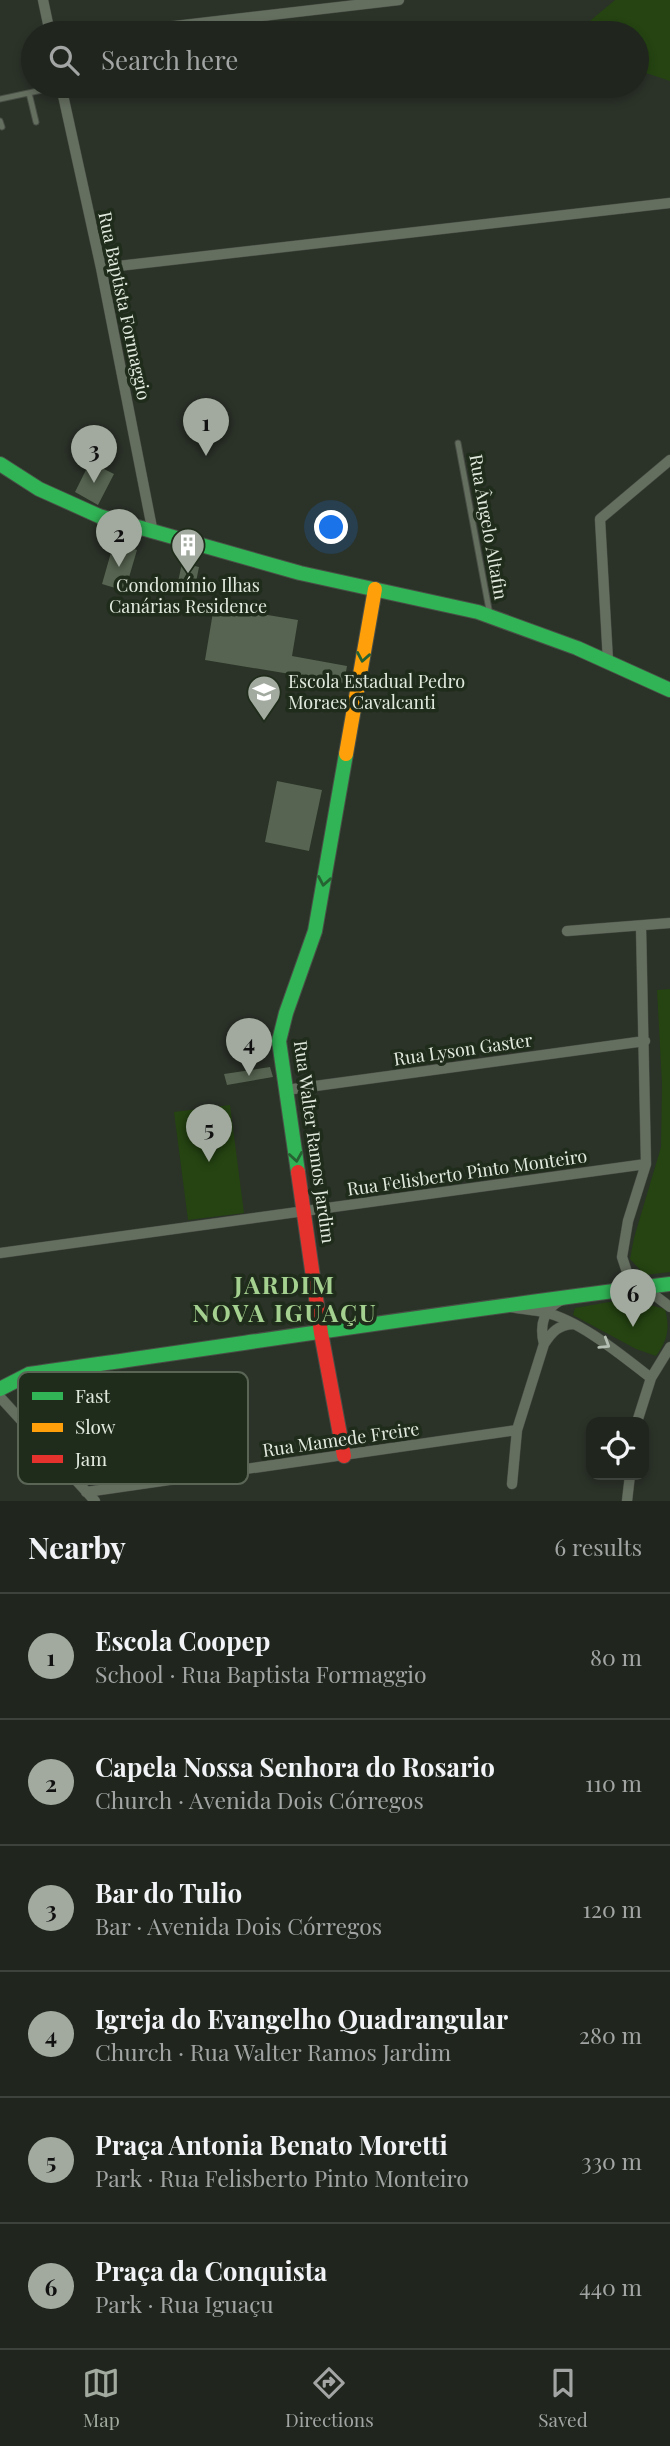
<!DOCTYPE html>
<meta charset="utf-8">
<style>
:root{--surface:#20261e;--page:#2d322b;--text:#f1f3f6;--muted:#a2a5a4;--line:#3d433c;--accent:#a2aa9f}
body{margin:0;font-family:"Playfair Display",serif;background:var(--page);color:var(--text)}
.controls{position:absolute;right:21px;bottom:21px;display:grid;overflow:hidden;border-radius:14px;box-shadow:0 4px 10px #0003}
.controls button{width:63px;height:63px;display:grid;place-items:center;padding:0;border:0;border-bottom:2px solid var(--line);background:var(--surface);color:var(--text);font:35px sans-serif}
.you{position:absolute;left:332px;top:528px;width:24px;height:24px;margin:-18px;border:5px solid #fff;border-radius:50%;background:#1a73e8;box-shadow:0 0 0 10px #1a73e833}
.badge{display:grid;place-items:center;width:46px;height:46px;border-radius:50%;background:var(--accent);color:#111;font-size:23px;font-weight:700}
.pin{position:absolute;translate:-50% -58px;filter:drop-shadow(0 2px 4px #0008)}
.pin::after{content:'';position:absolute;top:37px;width:24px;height:21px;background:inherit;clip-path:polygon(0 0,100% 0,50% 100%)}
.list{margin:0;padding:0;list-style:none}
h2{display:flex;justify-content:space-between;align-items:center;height:91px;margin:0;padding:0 28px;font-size:30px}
h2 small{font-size:23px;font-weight:400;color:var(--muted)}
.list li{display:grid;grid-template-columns:46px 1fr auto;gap:21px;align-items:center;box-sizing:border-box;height:126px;padding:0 28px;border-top:2px solid var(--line)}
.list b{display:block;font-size:26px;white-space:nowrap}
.list p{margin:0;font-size:23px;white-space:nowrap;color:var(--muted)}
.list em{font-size:23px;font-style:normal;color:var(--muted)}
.icon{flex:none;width:38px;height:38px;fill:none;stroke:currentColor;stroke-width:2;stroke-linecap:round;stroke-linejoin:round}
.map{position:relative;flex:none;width:670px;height:1501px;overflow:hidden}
.search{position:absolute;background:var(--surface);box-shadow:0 4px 10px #0003;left:21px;right:21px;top:21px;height:77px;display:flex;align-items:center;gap:18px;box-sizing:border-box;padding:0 24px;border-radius:38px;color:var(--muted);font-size:26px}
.sheet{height:847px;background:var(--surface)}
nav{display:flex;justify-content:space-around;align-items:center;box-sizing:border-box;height:98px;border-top:2px solid var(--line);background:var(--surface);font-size:19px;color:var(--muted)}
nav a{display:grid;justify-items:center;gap:4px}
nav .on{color:var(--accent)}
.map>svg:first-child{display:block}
</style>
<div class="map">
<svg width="670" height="1501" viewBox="0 0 670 1501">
<rect width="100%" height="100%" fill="#2b3228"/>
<path fill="#254412" d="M615,0H670V81L637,70V33H581L578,31Z
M670,989V1272L645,1275L630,1259L634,1238L661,1147L662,1084L657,990Z
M230,1105L244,1213L188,1220L174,1112Z
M626,1299L665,1309C670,1328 668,1340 656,1356L636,1349L573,1315L575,1308Z"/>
<path fill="#576451" d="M90,462L114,474L98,505L75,492Z
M114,542L137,550L125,591L102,584Z
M182,563L199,567L195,587L178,582Z
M214,606L298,620L292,656L347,666L344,683L205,660Z
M277,781L322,790L309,851L265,842Z
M270,1067L273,1077L227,1085L224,1074Z"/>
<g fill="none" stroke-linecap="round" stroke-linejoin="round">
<g stroke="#494f46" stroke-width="7">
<path id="lane" d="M29,93L36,122
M0,99L61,86
M0,121L2,127
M458,443L490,615"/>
</g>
<g stroke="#494f46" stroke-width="11">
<path id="street" d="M43,0L50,33
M115,33L399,0
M61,86L101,268L153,533
M101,268L670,203
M608,661L600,519L670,460
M641,926L646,1164L628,1221L622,1257L627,1272L636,1289L653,1294L670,1307
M567,931L670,923
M286,1090L645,1041
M0,1253L646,1164
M511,1307C522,1309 533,1310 544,1312C581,1321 621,1355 651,1378
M544,1344C539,1324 544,1307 564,1299
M0,1397L95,1501
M637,1422L651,1378L670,1347
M512,1484L517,1430L544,1344C552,1332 558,1325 573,1324
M86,1492L517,1430
M627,1501L630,1475"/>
</g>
<g stroke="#494f46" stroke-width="16">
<path id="fast" d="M0,464L39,489L99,516L300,573L478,612L577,648L670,690
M298,1172L279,1041L286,1013L315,931L346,754
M0,1389L29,1374C243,1344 456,1310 670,1284"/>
</g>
<g stroke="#494f46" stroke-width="16">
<path id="slow" d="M346,754L375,589"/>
</g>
<g stroke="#494f46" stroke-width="16">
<path id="jam" d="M298,1172L321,1333L344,1456"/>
</g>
<use href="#lane" stroke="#656f60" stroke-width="5"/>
<use href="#street" stroke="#656f60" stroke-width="10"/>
<use href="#fast" stroke="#30b455" stroke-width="14"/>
<use href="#slow" stroke="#ff9f0a" stroke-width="14"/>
<use href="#jam" stroke="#e5322d" stroke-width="14"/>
</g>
<defs><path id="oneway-chevron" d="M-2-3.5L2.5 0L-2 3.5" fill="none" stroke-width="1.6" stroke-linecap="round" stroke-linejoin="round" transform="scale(1.75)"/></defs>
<g stroke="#266232">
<use href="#oneway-chevron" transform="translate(363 657) rotate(100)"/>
<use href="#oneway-chevron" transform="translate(324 881) rotate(100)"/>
<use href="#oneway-chevron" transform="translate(296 1157) rotate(81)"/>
</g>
<use stroke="#b6bfb3" href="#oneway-chevron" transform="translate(605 1344) rotate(32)"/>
<defs>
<g id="building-pin" transform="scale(1.75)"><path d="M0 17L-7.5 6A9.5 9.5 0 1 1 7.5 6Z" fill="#a2aa9f" stroke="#202c1b"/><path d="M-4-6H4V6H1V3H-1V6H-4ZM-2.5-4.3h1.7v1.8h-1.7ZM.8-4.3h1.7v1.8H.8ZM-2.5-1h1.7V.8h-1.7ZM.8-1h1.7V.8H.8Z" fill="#fff"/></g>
<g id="school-pin" transform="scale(1.75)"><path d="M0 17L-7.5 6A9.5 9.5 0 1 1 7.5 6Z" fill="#a2aa9f" stroke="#202c1b"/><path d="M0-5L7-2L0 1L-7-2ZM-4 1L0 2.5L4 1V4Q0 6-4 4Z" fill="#fff"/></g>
</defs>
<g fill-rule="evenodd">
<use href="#building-pin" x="188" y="545"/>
<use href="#school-pin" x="264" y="692"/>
</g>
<g text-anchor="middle" stroke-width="7" stroke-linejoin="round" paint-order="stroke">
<g font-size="18" fill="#e2eadf" stroke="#202c1b">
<text transform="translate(124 306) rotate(78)" y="6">Rua Baptista Formaggio</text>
<text transform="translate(488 527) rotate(80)" y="6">Rua Ângelo Altafin</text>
<text transform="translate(463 1050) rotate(-8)" y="6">Rua Lyson Gaster</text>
<text transform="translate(314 1142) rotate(82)" y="6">Rua Walter Ramos Jardim</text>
<text transform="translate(467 1173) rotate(-8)" y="6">Rua Felisberto Pinto Monteiro</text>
<text transform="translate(341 1440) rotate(-8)" y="6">Rua Mamede Freire</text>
</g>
<g font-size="18" fill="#e2eadf" stroke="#202c1b">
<text x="188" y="592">Condomínio Ilhas<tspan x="188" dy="21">Canárias Residence</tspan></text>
<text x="288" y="688" text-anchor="start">Escola Estadual Pedro<tspan x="288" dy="21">Moraes Cavalcanti</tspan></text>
</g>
<g font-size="24" font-weight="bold" letter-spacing="2" fill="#a5d190" stroke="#202c1b">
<text x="285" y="1294">JARDIM<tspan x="285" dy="28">NOVA IGUAÇU</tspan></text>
</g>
</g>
<rect x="18" y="1372" width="230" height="112" rx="10" fill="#202c1b" stroke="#5a6556" stroke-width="2"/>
<rect x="32" y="1392" width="31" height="8" fill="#30b455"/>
<rect x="32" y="1423" width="31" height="9" fill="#ff9f0a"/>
<rect x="32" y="1455" width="31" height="8" fill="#e5322d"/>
<g font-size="19" fill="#e2eadf">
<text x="75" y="1403">Fast</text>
<text x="75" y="1434">Slow</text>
<text x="75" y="1466">Jam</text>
</g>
</svg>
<div class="controls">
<button><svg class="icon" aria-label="locate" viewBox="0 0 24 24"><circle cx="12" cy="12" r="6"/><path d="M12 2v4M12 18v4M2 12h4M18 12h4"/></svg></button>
</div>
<div class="you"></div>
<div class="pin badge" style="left:206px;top:456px">1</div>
<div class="pin badge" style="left:119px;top:567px">2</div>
<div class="pin badge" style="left:94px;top:483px">3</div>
<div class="pin badge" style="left:249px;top:1076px">4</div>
<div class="pin badge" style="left:209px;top:1162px">5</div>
<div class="pin badge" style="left:633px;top:1327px">6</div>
<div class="search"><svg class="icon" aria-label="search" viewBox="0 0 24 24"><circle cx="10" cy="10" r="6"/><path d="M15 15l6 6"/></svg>Search here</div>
</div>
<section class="sheet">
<h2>Nearby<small>6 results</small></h2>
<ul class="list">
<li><span class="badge">1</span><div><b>Escola Coopep</b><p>School · Rua Baptista Formaggio</p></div><em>80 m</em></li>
<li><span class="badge">2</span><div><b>Capela Nossa Senhora do Rosario</b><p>Church · Avenida Dois Córregos</p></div><em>110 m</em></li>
<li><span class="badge">3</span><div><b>Bar do Tulio</b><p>Bar · Avenida Dois Córregos</p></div><em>120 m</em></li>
<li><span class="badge">4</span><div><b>Igreja do Evangelho Quadrangular</b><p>Church · Rua Walter Ramos Jardim</p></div><em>280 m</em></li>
<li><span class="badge">5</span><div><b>Praça Antonia Benato Moretti</b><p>Park · Rua Felisberto Pinto Monteiro</p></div><em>330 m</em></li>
<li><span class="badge">6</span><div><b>Praça da Conquista</b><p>Park · Rua Iguaçu</p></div><em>440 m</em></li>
</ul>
</section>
<nav>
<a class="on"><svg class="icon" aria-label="map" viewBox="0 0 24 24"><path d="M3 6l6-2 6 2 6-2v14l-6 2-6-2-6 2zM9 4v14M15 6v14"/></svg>Map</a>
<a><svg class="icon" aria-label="directions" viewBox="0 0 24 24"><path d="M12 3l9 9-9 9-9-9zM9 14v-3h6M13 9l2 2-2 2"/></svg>Directions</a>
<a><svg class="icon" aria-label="saved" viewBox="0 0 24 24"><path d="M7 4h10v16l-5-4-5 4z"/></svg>Saved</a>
</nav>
